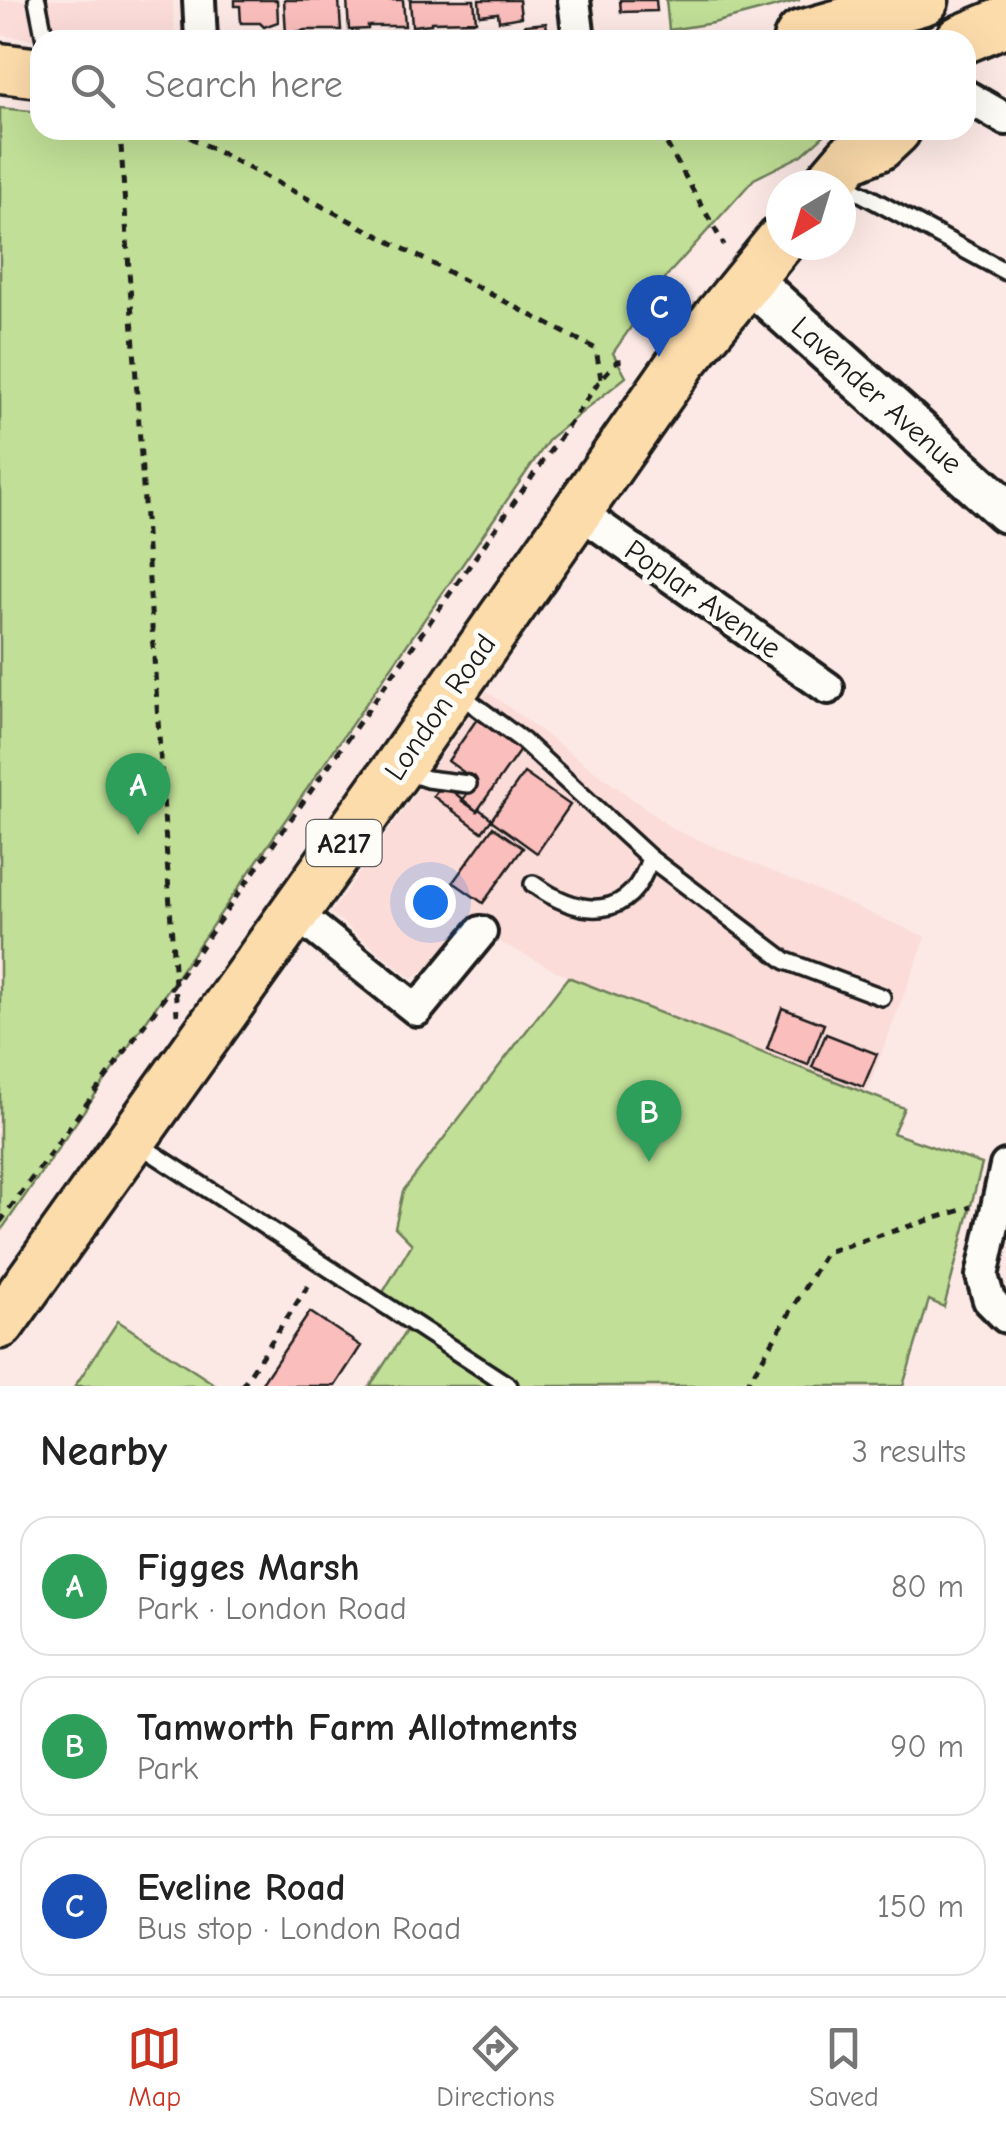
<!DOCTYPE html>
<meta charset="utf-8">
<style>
:root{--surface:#fff;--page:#f2f2f2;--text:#222;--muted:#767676;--line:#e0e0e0;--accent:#c8321e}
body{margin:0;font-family:"Comic Neue",sans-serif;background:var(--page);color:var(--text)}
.compass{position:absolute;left:766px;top:170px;width:90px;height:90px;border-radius:50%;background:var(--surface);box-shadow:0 10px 40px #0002;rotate:218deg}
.you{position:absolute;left:430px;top:902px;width:35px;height:35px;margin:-25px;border:8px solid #fff;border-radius:50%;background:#1a73e8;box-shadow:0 0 0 15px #1a73e833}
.badge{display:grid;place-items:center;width:65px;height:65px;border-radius:50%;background:var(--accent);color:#fff;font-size:32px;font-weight:700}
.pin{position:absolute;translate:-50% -82px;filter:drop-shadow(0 2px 5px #0008)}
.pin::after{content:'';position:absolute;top:52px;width:35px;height:30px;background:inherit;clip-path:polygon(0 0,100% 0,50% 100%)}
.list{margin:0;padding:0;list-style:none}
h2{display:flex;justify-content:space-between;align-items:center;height:130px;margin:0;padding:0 40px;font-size:42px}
h2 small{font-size:32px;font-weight:400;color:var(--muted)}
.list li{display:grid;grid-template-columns:65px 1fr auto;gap:30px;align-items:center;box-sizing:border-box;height:140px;margin:0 20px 20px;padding:0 20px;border:2px solid var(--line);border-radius:30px}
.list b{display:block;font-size:38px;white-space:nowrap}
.list p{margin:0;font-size:32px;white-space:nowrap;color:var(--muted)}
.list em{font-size:32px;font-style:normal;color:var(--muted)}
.icon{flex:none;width:55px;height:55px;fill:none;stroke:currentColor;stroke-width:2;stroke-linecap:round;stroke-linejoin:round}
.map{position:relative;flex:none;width:1006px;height:1386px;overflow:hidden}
.search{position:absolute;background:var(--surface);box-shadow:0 10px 40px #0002;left:30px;right:30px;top:30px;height:110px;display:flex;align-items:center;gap:25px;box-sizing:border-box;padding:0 35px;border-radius:30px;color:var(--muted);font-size:38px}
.sheet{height:610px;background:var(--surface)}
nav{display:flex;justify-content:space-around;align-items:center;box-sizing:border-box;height:140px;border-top:2px solid var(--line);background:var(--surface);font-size:28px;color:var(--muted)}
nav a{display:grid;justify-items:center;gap:5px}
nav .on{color:var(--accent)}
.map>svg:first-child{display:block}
</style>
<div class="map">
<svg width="1006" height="1386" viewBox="0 0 1006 1386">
<rect width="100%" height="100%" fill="#fce9e5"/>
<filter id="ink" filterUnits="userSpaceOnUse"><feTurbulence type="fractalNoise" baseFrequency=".01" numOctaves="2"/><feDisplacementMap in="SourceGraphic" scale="20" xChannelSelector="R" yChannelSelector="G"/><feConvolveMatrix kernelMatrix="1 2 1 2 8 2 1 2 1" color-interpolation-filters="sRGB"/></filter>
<g filter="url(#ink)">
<path fill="#fbdcd9" d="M0,0H173L175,40H40L0,35Z
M487,691L673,829L926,937L866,1094L568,977L490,937L478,920H466L459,926L464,929L435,962L412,979L331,913Z"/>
<path fill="#c1df97" stroke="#6e7e5a" stroke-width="2.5" d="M666,0H800L713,23L669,30Z
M0,108L40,112V130H830L802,155L754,179L664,279L613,353L626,377L550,438L0,1232Z
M568,977L904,1108L893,1133L982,1164L944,1307L929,1300L903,1386H370L415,1317L382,1294L412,1244L395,1227L403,1191Z
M118,1321L217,1386H75Z"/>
<path fill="#fabebc" stroke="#1c1c1c" stroke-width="2.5" d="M235,0H277L278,22L264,27L260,23H241L240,6H235Z
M284,0H339L341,30H305L286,34Z
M347,0H403L405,26H368V29L349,30Z
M410,0H474L476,21L431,22V24L412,26Z
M479,0H519L521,17L499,21L498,13L480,15Z
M620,0H656L657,11L621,12Z
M546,23L548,36L527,38L525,25Z
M477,719L520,750L477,811L462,801L476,781L448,761Z
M524,773L570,805L537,853L491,820Z
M439,788L451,790L477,811L479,809L492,819L482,832L433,796Z
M493,827L523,848L483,903L453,882Z
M782,1008L824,1024L808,1065L767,1049Z
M826,1034L877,1054L863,1087L812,1067Z
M310,1312L361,1346L335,1386H260Z"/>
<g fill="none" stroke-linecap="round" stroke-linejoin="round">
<g stroke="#1c1c1c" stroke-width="22">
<path id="lane" d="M37,0L45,40
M840,175L855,190L1006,272
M454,694L470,702L523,741L650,858L786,961L882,997
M403,771L427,779L468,784
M533,884C580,917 630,923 650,858
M139,1137L151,1152L509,1386"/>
</g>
<g stroke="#1c1c1c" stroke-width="38">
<path id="street" d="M199,0L201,40
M574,0L579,40
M966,96L1006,119
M578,511L828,688
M294,912L417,1010L481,932
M1006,1166L982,1276L989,1300L1006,1317"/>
</g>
<g stroke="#1c1c1c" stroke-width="50">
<path id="secondary" d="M748,279L1006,511"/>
</g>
<g stroke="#1c1c1c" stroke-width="55">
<path id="primary" d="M798,40L801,35L924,0
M960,40L1006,21
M0,68L40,73
M827,185L850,158L879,146L896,130
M0,1324L397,769L684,359L781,240"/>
</g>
<path stroke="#1c1c1c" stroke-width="5" stroke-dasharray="8 8" stroke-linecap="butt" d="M120,130L177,1015
M176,130L596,349L601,379
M659,130L724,245
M0,1222L186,968L601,379L617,361L629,360
M242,1386L312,1280
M746,1386L826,1252L971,1207"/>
<use href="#lane" stroke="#fdfcf7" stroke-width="15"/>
<use href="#street" stroke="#fdfcf7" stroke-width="30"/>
<use href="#secondary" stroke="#fdfcf7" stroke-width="42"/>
<use href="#primary" stroke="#fddcac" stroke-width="48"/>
</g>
</g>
<g text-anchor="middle" stroke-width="10" stroke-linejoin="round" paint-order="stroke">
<rect fill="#fdfcf7" stroke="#605f5e" stroke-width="2.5" x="306.5" y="820" width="75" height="46" rx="8"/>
<g font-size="28" font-weight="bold" fill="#1c1c1c">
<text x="344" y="853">A217</text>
</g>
<g font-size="30" fill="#1c1c1c" stroke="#fdfcf7">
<text transform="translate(877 395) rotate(42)" y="10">Lavender Avenue</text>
<text transform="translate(703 599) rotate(35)" y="10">Poplar Avenue</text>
<text transform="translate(440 707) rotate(-55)" y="10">London Road</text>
</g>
</g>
</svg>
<svg class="compass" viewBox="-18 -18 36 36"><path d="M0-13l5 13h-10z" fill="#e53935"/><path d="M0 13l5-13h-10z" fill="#767676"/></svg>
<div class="you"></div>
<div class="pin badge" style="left:138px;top:835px;background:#2e9e5b">A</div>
<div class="pin badge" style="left:649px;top:1162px;background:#2e9e5b">B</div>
<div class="pin badge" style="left:659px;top:357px;background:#1a4fb4">C</div>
<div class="search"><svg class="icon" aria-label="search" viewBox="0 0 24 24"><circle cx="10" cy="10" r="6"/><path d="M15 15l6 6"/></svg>Search here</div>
</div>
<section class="sheet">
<h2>Nearby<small>3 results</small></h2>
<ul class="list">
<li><span class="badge" style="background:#2e9e5b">A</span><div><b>Figges Marsh</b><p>Park · London Road</p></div><em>80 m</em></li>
<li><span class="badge" style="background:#2e9e5b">B</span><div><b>Tamworth Farm Allotments</b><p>Park</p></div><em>90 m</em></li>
<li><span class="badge" style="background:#1a4fb4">C</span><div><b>Eveline Road</b><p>Bus stop · London Road</p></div><em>150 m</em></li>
</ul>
</section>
<nav>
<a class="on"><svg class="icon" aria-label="map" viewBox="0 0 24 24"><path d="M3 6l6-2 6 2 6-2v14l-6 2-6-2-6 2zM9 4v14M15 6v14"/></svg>Map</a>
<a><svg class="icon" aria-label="directions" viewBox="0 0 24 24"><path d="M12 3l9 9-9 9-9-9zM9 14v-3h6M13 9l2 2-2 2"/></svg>Directions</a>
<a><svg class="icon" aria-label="saved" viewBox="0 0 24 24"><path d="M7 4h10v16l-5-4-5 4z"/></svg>Saved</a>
</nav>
